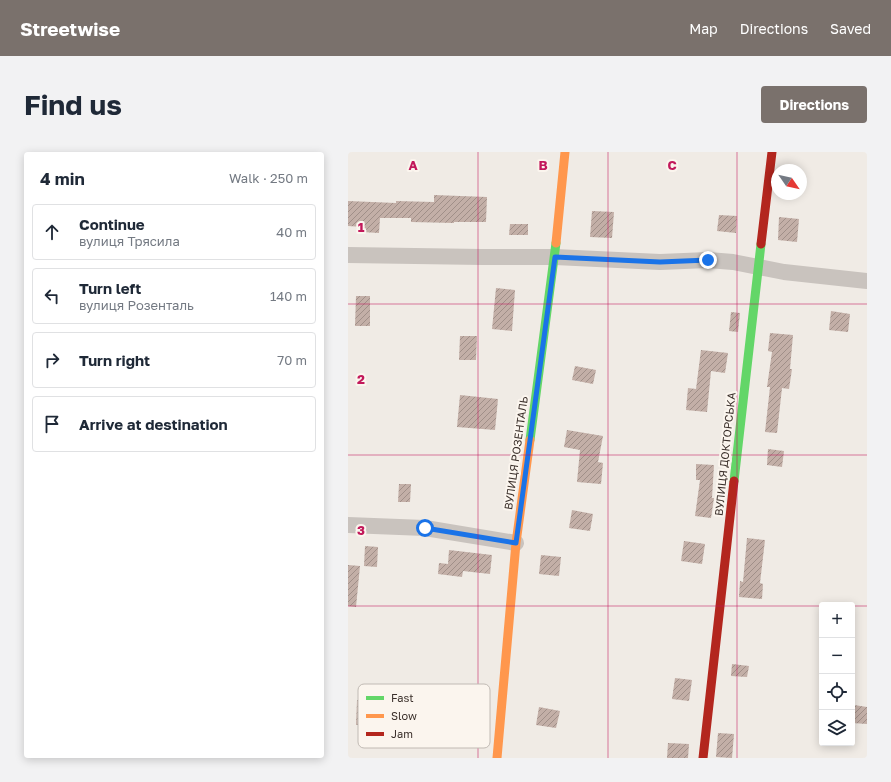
<!DOCTYPE html>
<meta charset="utf-8">
<style>
:root{--surface:#fff;--page:#f2f2f3;--text:#1f2937;--muted:#747a83;--line:#e0e1e3;--accent:#7a716c}
body{margin:0;font-family:"Golos Text",sans-serif;background:var(--page);color:var(--text)}
.controls{position:absolute;right:12px;bottom:12px;display:grid;overflow:hidden;border-radius:4px;box-shadow:0 2px 10px #0003}
.controls button{width:36px;height:36px;display:grid;place-items:center;padding:0;border:0;border-bottom:1px solid var(--line);background:var(--surface);color:var(--text);font:20px sans-serif}
.compass{position:absolute;left:423px;top:12px;width:36px;height:36px;border-radius:50%;background:var(--surface);box-shadow:0 2px 10px #0003;rotate:124deg}
.stop{position:absolute;width:12px;height:12px;margin:-9px;border:3px solid #1a73e8;border-radius:50%;background:#fff}
.stop.end{background:#1a73e8;border-color:#fff;box-shadow:0 1px 4px #0008}
.list{margin:0;padding:0;list-style:none}
h2{display:flex;justify-content:space-between;align-items:center;height:52px;margin:0;padding:0 16px;font-size:17px}
h2 small{font-size:13px;font-weight:400;color:var(--muted)}
.list li{display:grid;grid-template-columns:26px 1fr auto;gap:12px;align-items:center;box-sizing:border-box;height:56px;margin:0 8px 8px;padding:0 8px;border:1px solid var(--line);border-radius:4px}
.list b{display:block;font-size:15px;white-space:nowrap}
.list p{margin:0;font-size:13px;white-space:nowrap;color:var(--muted)}
.list em{font-size:13px;font-style:normal;color:var(--muted)}
.icon{flex:none;width:22px;height:22px;fill:none;stroke:currentColor;stroke-width:2;stroke-linecap:round;stroke-linejoin:round}
.map{position:relative;flex:none;width:519px;height:606px;overflow:hidden;border-radius:4px}
header{display:flex;align-items:center;gap:24px;box-sizing:border-box;height:56px;padding:0 20px;background:var(--accent);color:#fff}
header strong{font-size:19px}
nav{display:flex;gap:22px;margin-inline-start:auto;font-size:14px}
.intro{display:flex;align-items:center;justify-content:space-between;box-sizing:border-box;height:96px;padding:0 24px}
h1{margin:0;font-size:28px}
.button{padding:10px 18px;border-radius:4px;background:var(--accent);color:#fff;font-size:14px;font-weight:700}
main{display:flex;gap:24px;padding:0 24px}
aside{flex:1;background:var(--surface);border-radius:4px;box-shadow:0 2px 10px #0003}
.map>svg:first-child{display:block}
</style>
<header>
<strong>Streetwise</strong>
<nav><a>Map</a><a>Directions</a><a>Saved</a></nav>
</header>
<div class="intro"><h1>Find us</h1><a class="button">Directions</a></div>
<main>
<aside>
<h2>4 min<small>Walk · 250 m</small></h2>
<ul class="list">
<li><svg class="icon" aria-label="ahead" viewBox="0 0 24 24"><path d="M12 20V5M6 11l6-6 6 6"/></svg><div><b>Continue</b><p>вулиця Трясила</p></div><em>40 m</em></li>
<li><svg class="icon" aria-label="left" viewBox="0 0 24 24"><path d="M17 20v-9H6M10 6l-5 5 5 5"/></svg><div><b>Turn left</b><p>вулиця Розенталь</p></div><em>140 m</em></li>
<li><svg class="icon" aria-label="right" viewBox="0 0 24 24"><path d="M7 20v-9h11M14 6l5 5-5 5"/></svg><div><b>Turn right</b></div><em>70 m</em></li>
<li><svg class="icon" aria-label="arrive" viewBox="0 0 24 24"><path d="M6 21V4h12l-3 4 3 4H6"/></svg><div><b>Arrive at destination</b></div></li>
</ul>
</aside>
<div class="map">
<svg width="519" height="606" viewBox="0 0 519 606">
<defs>
<pattern id="building-hatch" width="6" height="6" patternUnits="userSpaceOnUse"><rect width="6" height="6" fill="#c3afa7"/><path d="M-1 1l2-2M0 6l6-6M5 7l2-2" fill="none" stroke="#a08f88"/></pattern>
</defs>
<rect width="100%" height="100%" fill="#f0ebe5"/>
<path fill="url(#building-hatch)" d="M86,43L139,45L138,70H106V71L63,70V66H32L31,81L14,80L15,75L0,74V49L48,51V49L86,50Z
M244,59L266,60L264,86L242,85Z
M371,63L389,64L388,81L369,79Z
M431,65L451,67L449,90L430,88Z
M162,72H180V83H161Z
M148,136L167,138L164,179L144,177Z
M8,144H22V174H7Z
M483,159L502,162L500,180L481,178Z
M383,160L392,161L390,180L381,179Z
M422,181L445,183L442,217H444L441,237L434,236L429,281L417,280L422,235H419L424,200L420,199Z
M112,184H129L128,208H111Z
M353,198L380,201L377,221L363,219L359,260L338,258L340,236L348,237Z
M227,214L248,218L245,232L224,228Z
M112,243L150,247L147,278L109,275Z
M219,278L255,284L250,310L255,311L253,332L229,330L232,298L216,295Z
M420,297L436,299L434,315L419,313Z
M348,312L366,313L364,346H366L363,366L347,364L352,328H348Z
M51,332H63L62,350H50Z
M224,358L245,362L242,379L221,376Z
M399,386L417,388L412,431L415,432L414,447L391,445L392,429L395,430Z
M336,389L357,392L354,412L333,409Z
M17,394L30,395L29,415L16,414Z
M101,398L144,403L142,422L115,419L114,425L90,422L91,411L100,412Z
M193,403L213,405L211,424L191,422Z
M0,413L12,414L8,455L0,454Z
M384,512L401,514L399,525L383,524Z
M327,526L344,528L341,549L324,547Z
M9,548L35,549L34,573H8Z
M506,553L519,555V572L504,571Z
M191,555L212,559L208,576L188,573Z
M370,581L386,582L384,606L368,605Z
M320,591L341,592L340,606H319Z"/>
<g fill="none" stroke-linecap="round" stroke-linejoin="round">
<path stroke="#c9c3be" stroke-width="16" d="M0,103L134,105H207L312,110L360,108L385,110L436,120L519,129
M0,373L77,376L168,391"/>
<path stroke="#63d668" stroke-width="9" d="M182,288L208,91
M386,329L413,92"/>
<path stroke="#ff974d" stroke-width="9" d="M208,91L217,0
M149,606L168,391L182,288"/>
<path stroke="#b3261e" stroke-width="9" d="M413,92L424,0
M355,606L386,329"/>
</g>
<g fill="none" stroke-linecap="round" stroke-linejoin="round">
<path stroke="#1a73e8" stroke-width="5" d="M77,376L168,391L207,105L312,110L360,108"/>
</g>
<path fill="none" stroke="#c2185b" stroke-width="1" stroke-opacity="0.55" d="M130,0V606M260,0V606M389,0V606M0,152H519M0,303H519M0,454H474M504,454H519"/>
<g text-anchor="middle" stroke-width="4" stroke-linejoin="round" paint-order="stroke">
<g font-size="11" fill="#3b302b" stroke="#fbf5ee">
<text transform="translate(168 301) rotate(-82)" y="4">ВУЛИЦЯ РОЗЕНТАЛЬ</text>
<text transform="translate(377 302) rotate(-84)" y="4">ВУЛИЦЯ ДОКТОРСЬКА</text>
</g>
</g>
<rect x="10" y="532" width="132" height="64" rx="6" fill="#fbf5ee" stroke="#c1bab4" stroke-width="1"/>
<rect x="18" y="544" width="18" height="4" fill="#63d668"/>
<rect x="18" y="562" width="18" height="4" fill="#ff974d"/>
<rect x="18" y="580" width="18" height="4" fill="#b3261e"/>
<g font-size="11" fill="#3b302b">
<text x="43" y="550">Fast</text>
<text x="43" y="568">Slow</text>
<text x="43" y="586">Jam</text>
</g>
<g font-size="13" text-anchor="middle" font-weight="bold" fill="#c2185b" stroke="#fbf5ee" stroke-width="4" stroke-linejoin="round" paint-order="stroke">
<text x="65" y="18">A</text>
<text x="195" y="18">B</text>
<text x="324" y="18">C</text>
<text x="13" y="80">1</text>
<text x="13" y="232">2</text>
<text x="13" y="383">3</text>
</g>
</svg>
<div class="controls">
<button>+</button>
<button>−</button>
<button><svg class="icon" aria-label="locate" viewBox="0 0 24 24"><circle cx="12" cy="12" r="6"/><path d="M12 2v4M12 18v4M2 12h4M18 12h4"/></svg></button>
<button><svg class="icon" aria-label="layers" viewBox="0 0 24 24"><path d="M12 4l9 5-9 5-9-5zM3 14l9 5 9-5"/></svg></button>
</div>
<svg class="compass" viewBox="-18 -18 36 36"><path d="M0-13l5 13h-10z" fill="#e53935"/><path d="M0 13l5-13h-10z" fill="#747a83"/></svg>
<div class="stop" style="left:77px;top:376px"></div>
<div class="stop end" style="left:360px;top:108px"></div>
</div>
</main>
